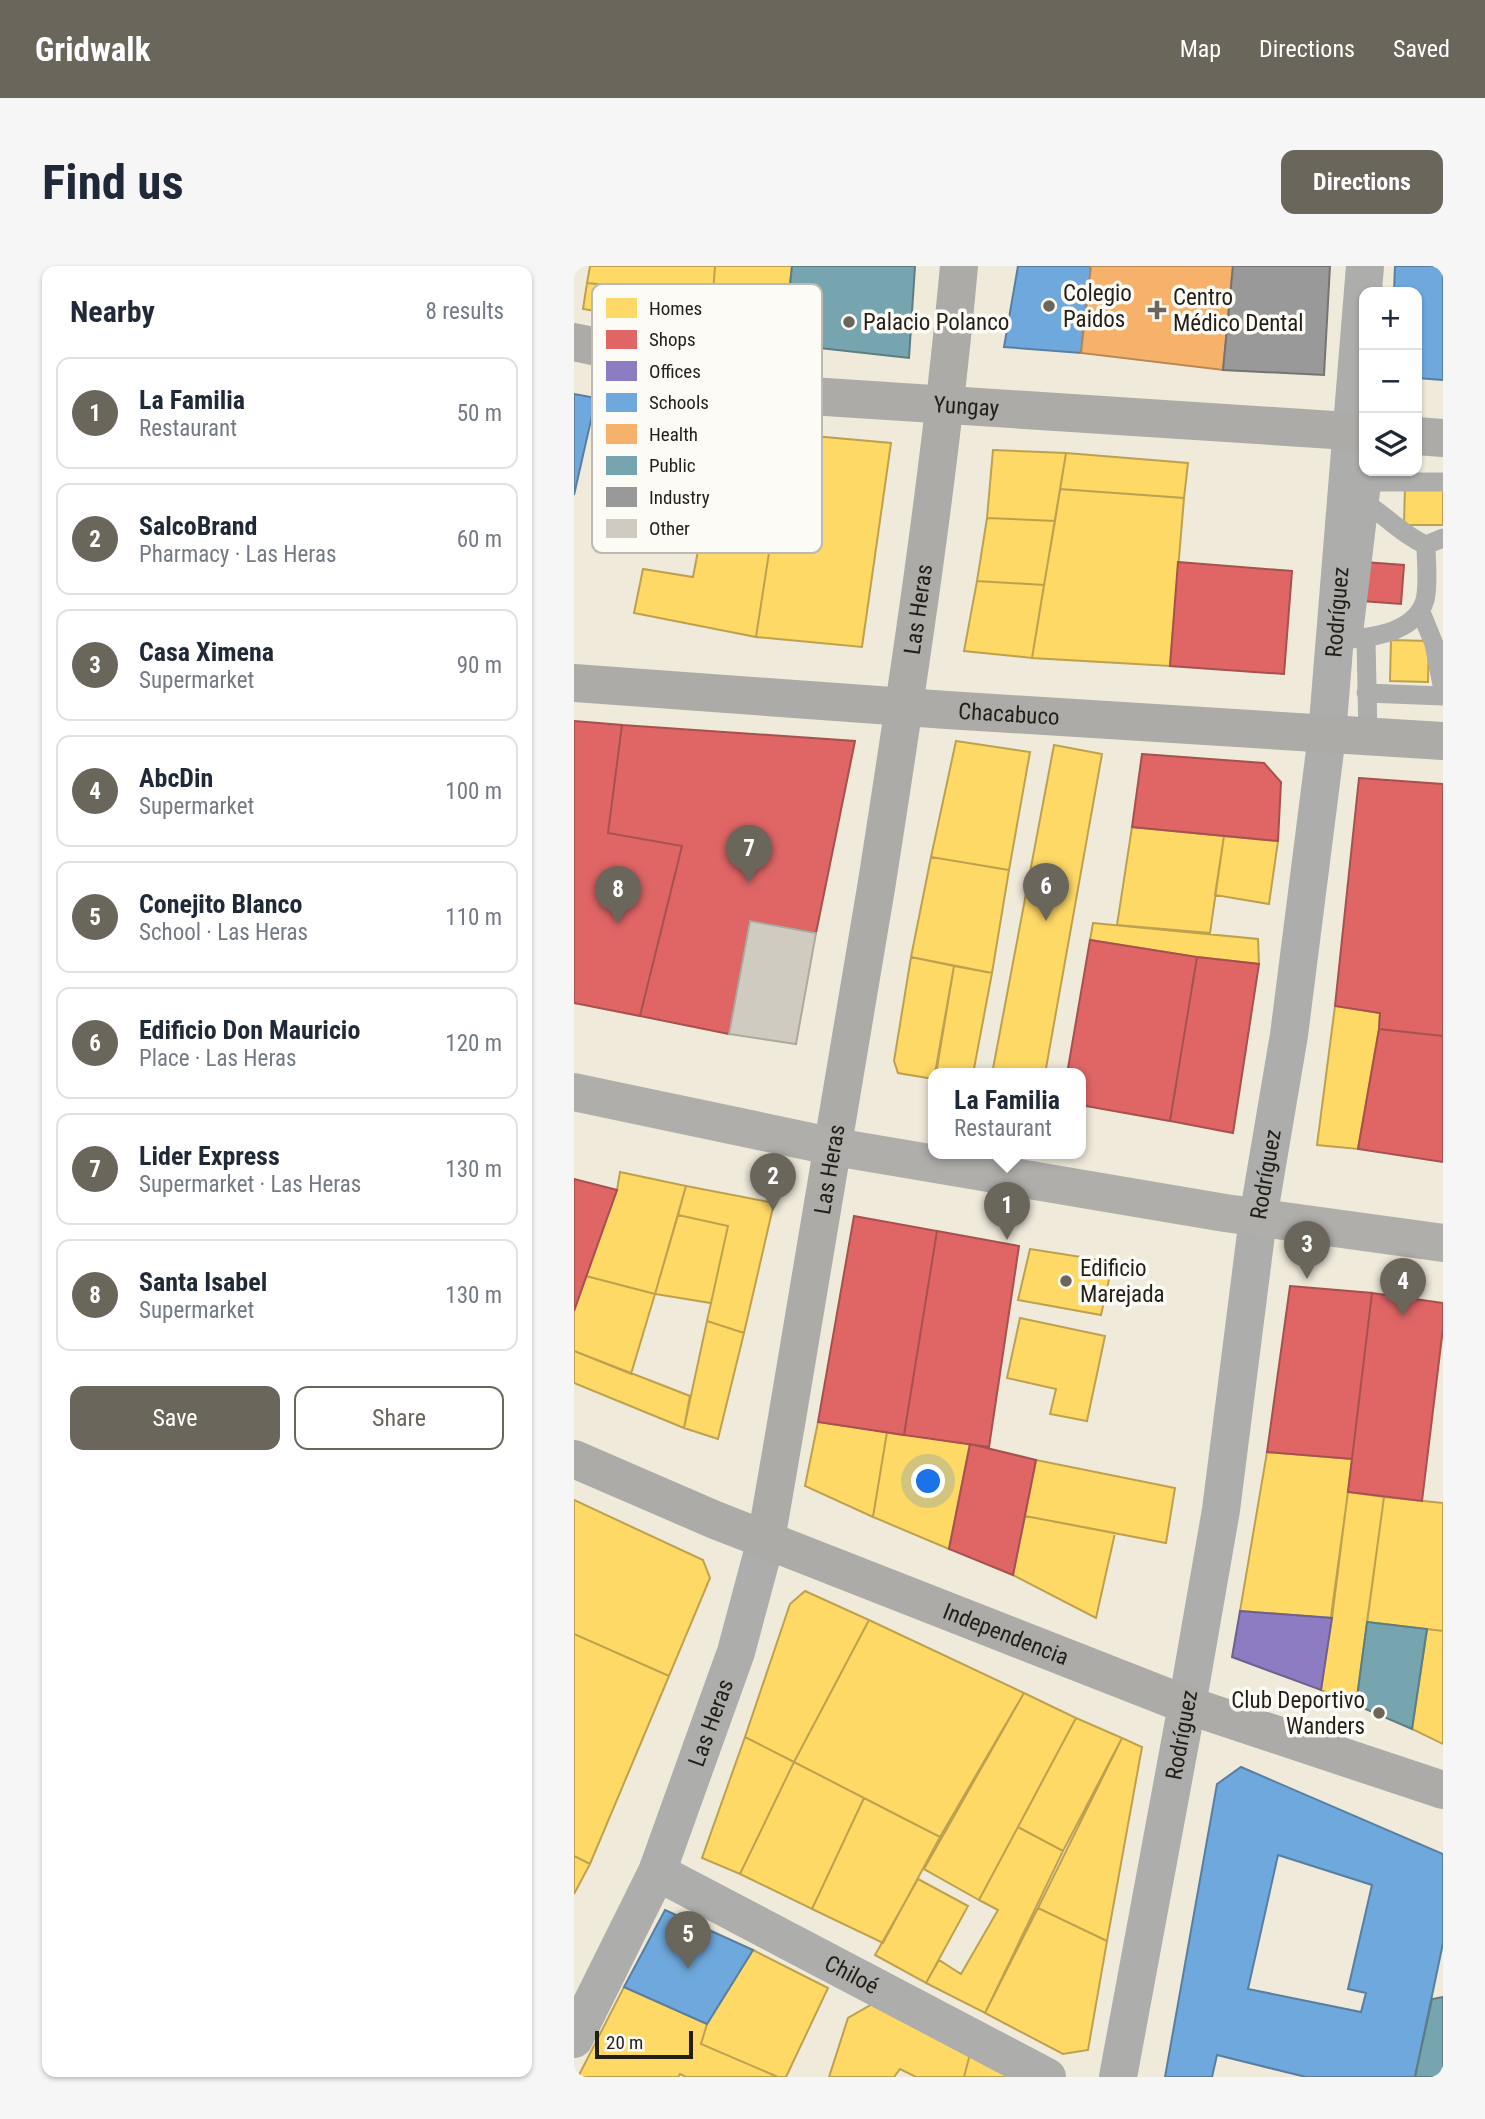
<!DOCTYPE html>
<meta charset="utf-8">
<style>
:root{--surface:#fff;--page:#f6f6f7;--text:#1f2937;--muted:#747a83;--line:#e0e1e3;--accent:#6b665b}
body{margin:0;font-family:"Roboto Condensed",sans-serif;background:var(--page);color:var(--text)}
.controls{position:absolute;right:21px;top:21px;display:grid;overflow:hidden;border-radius:14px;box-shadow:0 2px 5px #0004}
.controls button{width:63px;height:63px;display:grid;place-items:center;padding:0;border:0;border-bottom:2px solid var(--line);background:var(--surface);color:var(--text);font:35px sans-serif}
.scale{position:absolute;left:21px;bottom:18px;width:98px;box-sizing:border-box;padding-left:7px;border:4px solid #231f16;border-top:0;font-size:19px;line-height:24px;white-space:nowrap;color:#231f16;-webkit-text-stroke:5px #fdfbf6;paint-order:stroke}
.you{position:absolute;left:355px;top:1216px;width:24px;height:24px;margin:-18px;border:5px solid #fff;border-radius:50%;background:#1a73e8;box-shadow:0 0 0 10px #1a73e833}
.badge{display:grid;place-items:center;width:46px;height:46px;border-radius:50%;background:var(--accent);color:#fff;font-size:23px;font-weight:700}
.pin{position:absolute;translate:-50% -58px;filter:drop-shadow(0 2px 4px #0008)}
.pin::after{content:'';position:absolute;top:37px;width:24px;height:21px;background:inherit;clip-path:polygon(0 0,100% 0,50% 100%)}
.popup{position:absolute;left:354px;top:802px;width:158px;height:91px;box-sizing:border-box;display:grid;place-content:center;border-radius:14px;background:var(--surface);filter:drop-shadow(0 2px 5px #0005);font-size:23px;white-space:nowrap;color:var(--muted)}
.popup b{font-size:26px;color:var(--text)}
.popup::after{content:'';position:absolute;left:50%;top:100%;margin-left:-14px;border:14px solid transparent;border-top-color:var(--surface)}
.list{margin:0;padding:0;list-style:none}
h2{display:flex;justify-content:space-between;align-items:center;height:91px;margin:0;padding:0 28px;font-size:30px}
h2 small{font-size:23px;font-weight:400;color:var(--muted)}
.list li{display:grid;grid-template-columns:46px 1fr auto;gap:21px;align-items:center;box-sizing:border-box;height:112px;margin:0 14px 14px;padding:0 14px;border:2px solid var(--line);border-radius:14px}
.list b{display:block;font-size:26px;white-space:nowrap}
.list p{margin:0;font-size:23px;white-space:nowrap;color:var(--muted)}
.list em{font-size:23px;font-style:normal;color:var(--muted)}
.actions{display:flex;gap:14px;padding:21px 28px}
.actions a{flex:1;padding:16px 0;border:2px solid var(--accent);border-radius:14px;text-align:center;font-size:24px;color:var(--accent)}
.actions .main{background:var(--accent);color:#fff}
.icon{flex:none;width:38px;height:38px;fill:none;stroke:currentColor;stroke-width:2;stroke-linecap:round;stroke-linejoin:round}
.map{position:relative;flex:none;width:869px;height:1811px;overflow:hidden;border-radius:14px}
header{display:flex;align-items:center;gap:42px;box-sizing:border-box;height:98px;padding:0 35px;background:var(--accent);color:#fff}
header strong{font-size:33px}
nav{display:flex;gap:38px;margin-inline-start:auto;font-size:24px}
.intro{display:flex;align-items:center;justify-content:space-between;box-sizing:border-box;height:168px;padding:0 42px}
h1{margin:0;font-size:49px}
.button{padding:18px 32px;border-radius:14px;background:var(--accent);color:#fff;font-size:24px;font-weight:700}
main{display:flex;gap:42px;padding:0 42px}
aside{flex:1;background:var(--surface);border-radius:14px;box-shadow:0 2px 5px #0004}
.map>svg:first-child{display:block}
</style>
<header>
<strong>Gridwalk</strong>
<nav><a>Map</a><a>Directions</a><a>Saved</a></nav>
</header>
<div class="intro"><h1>Find us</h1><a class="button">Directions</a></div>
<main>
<aside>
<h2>Nearby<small>8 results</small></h2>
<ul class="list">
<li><span class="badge">1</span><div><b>La Familia</b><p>Restaurant</p></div><em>50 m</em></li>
<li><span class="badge">2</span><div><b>SalcoBrand</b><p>Pharmacy · Las Heras</p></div><em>60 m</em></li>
<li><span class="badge">3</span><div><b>Casa Ximena</b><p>Supermarket</p></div><em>90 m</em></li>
<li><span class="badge">4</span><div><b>AbcDin</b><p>Supermarket</p></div><em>100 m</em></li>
<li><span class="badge">5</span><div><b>Conejito Blanco</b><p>School · Las Heras</p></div><em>110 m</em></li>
<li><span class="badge">6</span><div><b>Edificio Don Mauricio</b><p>Place · Las Heras</p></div><em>120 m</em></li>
<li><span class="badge">7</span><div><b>Lider Express</b><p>Supermarket · Las Heras</p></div><em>130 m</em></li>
<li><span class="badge">8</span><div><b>Santa Isabel</b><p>Supermarket</p></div><em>130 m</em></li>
</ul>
<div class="actions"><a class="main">Save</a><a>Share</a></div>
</aside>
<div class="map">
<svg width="869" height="1811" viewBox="0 0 869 1811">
<rect width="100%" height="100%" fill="#f0eadb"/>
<path fill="#ffd966" stroke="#bda14e" stroke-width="2" d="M16,0H141L139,29L13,17Z
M141,0H218L214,35L139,29Z
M13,17L105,26L104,59L9,43Z
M105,26L214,35L210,78L104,59Z
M217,168L317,177L288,381L182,371L211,183Z
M146,169L211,183L182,371L60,347L69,303L119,311Z
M419,184L492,187L481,255L413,252Z
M492,187L614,197L610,232L486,223Z
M831,218H869V259H830Z
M486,223L610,232L596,400L458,392Z
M413,252L481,255L470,319L403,315Z
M403,315L470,319L458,392L390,385Z
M817,374L855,375L854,416L816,415Z
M382,475L456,486L435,604L357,591Z
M480,479L528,488L471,808H418Z
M558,561L650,570L636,667L543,659Z
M650,570L704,575L695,638L641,629Z
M357,591L435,604L418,707L337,691Z
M519,657L684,673L685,698L623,691L516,674Z
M337,691L380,700L360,813L324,807L320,795Z
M380,700L418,707L399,808H362Z
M761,740L806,747L805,763L784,883L743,879Z
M46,906L112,920L81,1028L12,1010L43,924Z
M112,920L200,937L170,1067L133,1055L154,960L104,949Z
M104,949L154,960L137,1037L81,1028Z
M456,983L539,996L527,1049L444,1034Z
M12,1010L81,1028L57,1108L0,1085V1045Z
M446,1052L531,1070L513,1155L476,1148L482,1123L433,1112Z
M133,1055L170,1067L144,1173L110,1162Z
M0,1085L116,1130L110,1162L0,1117Z
M244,1156L313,1166L299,1251L231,1220Z
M313,1166L396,1178L375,1283L299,1251Z
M693,1186L778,1193L758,1352L666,1345Z
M462,1194L601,1222L592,1277L451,1250Z
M774,1226L810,1231L782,1439L747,1424Z
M810,1231L869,1237V1365L793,1356Z
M0,1234L129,1294L136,1312L95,1410L0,1368Z
M451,1250L541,1267L522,1352L439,1309Z
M231,1325L295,1354L220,1496L171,1471L216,1338Z
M295,1354L450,1427L366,1571L220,1496Z
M853,1363L869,1365V1478L838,1463Z
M0,1368L95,1410L16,1598L0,1590Z
M450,1427L502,1452L405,1634L350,1603Z
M502,1452L548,1472L489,1585L444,1561Z
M171,1471L220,1496L166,1608L128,1592Z
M548,1472L568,1481L533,1675L464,1642Z
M220,1496L290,1532L238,1643L166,1608Z
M290,1532L366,1571L309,1677L238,1643Z
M444,1561L489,1585L411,1747L352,1717L365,1694L387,1708L424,1644L405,1634Z
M0,1590L16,1598L0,1628Z
M344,1613L394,1640L352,1717L301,1689Z
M464,1642L533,1675L514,1784L489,1788L411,1747Z
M179,1684L254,1722L212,1811H204L127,1778L133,1758Z
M50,1721L133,1758L127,1778L204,1811H112L106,1808L104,1811H4Z
M302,1736L396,1788L390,1811H342L326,1803L320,1811H255L274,1752Z
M396,1788L435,1811H390Z"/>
<path fill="#e06666" stroke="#a7514e" stroke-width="2" d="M604,296L718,305L710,408L596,400Z
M790,296L830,299L827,338L788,335Z
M0,455L48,459L34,567L108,580L66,750L0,737Z
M48,459L281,475L242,667L176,655L155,768L66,750L108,580L34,567Z
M568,488L690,497L707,516L704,575L558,561Z
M785,512L869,518V770L805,763L806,747L761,740Z
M516,674L623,691L596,855L506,839V808H493Z
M623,691L685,698L659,867L596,855Z
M805,763L869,770V767V896L784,883Z
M0,913L43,924L0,1045Z
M280,950L363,965L330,1169L244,1156Z
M363,965L445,980L415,1181L330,1169Z
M716,1020L798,1027L778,1193L693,1186Z
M798,1027L869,1037V1062L848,1235L774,1226Z
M396,1178L462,1194L439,1309L375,1283Z"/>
<path fill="#8e7cc3" stroke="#6e608f" stroke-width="2" d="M666,1345L758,1352L747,1424L658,1391Z"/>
<path fill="#6fa8dc" stroke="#587fa1" stroke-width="2" fill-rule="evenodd" d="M444,0H517L507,87L430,81Z
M821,0H869V114L843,112V26H820Z
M0,128L22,132L0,229Z
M667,1501L869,1588V1677L841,1811H732L643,1789L638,1811H591L643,1518ZM704,1589L798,1619L774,1723L792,1727L787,1746L674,1723Z
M91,1644L179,1684L133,1758L50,1721Z"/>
<path fill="#f6b26b" stroke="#b78652" stroke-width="2" d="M517,0H659L649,104L507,87Z"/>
<path fill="#76a5af" stroke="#5d7d81" stroke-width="2" d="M218,0H341L335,92L210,78Z
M793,1356L853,1363L838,1463L782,1439Z
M869,1731V1811H841L858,1733Z"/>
<path fill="#999" stroke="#767472" stroke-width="2" d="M659,0H756L750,109L649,104Z"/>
<path fill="#d0cbc0" stroke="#ada99d" stroke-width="2" d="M176,655L242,667L222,778L155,768Z"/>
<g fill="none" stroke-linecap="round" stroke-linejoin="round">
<path stroke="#adadab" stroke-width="19" d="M798,216H869
M852,279L869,272
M847,346L860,378L869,424
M779,372L799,205
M792,373L794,471
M761,374C790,373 841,369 851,334C855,318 852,296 852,279C822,266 803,238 772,228
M792,427L869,430"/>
<g stroke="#adadab" stroke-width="38">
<path id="s1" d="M83,1606L473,1811"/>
<path id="s2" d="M0,1773L83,1606L162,1386L192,1274"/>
<path id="s3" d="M544,1811L613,1439L647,1244L684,952L715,769L753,469L791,0"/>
</g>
<g stroke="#acaba8" stroke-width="38">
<path id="s4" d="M0,76L114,100L221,129L790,166"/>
<path d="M843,170L869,172"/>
<path id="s5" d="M0,417L373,444L869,475"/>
<path id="s6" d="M0,1193L141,1254L613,1439L869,1524"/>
<path id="s7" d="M192,1274C230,1055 267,836 303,616C335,411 366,207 385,0"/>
</g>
<path stroke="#afaeaa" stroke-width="38" d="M0,826L261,881L651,947L869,977"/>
</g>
<g fill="#6b665b" stroke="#fdfbf6" stroke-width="2.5">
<circle cx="475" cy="40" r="7"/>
<path d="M579.5 33.5h7v7h7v7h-7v7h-7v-7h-7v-7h7z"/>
<circle cx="275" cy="56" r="7"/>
<circle cx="492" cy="1015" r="7"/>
<circle cx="805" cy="1447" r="7"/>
</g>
<g text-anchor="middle" stroke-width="7" stroke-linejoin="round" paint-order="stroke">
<g font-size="23" fill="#231f16" stroke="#fdfbf6" text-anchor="start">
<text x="489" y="35">Colegio<tspan x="489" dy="26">Paidos</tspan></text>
<text x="599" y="39">Centro<tspan x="599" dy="26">Médico Dental</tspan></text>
<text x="289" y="64">Palacio Polanco</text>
<text x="506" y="1010">Edificio<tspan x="506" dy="26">Marejada</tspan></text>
<text x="791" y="1442" text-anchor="end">Club Deportivo<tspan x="791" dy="26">Wanders</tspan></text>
</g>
<g font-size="23" fill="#231f16" stroke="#fdfbf6">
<text dy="8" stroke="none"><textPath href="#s4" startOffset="399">Yungay</textPath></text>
<text dy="8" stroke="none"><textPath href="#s7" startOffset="943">Las Heras</textPath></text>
<text dy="8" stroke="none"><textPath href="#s3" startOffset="1482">Rodríguez</textPath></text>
<text dy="8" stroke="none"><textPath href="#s5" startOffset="436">Chacabuco</textPath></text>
<text dy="8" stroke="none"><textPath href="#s7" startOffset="376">Las Heras</textPath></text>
<text dy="8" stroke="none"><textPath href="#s3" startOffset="915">Rodríguez</textPath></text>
<text dy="8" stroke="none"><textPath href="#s6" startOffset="466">Independencia</textPath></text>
<text dy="8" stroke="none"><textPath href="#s2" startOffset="345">Las Heras</textPath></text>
<text dy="8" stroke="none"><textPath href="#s3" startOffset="348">Rodríguez</textPath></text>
<text dy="8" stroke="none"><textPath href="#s1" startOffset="220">Chiloé</textPath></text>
</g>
</g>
<rect x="18" y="18" width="230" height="269" rx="10" fill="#fdfbf6" stroke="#bcb9b3" stroke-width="2"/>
<rect x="32" y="32" width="31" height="20" fill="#ffd966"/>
<rect x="32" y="64" width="31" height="19" fill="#e06666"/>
<rect x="32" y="95" width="31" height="20" fill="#8e7cc3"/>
<rect x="32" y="127" width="31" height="19" fill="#6fa8dc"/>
<rect x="32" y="158" width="31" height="20" fill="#f6b26b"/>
<rect x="32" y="190" width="31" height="19" fill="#76a5af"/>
<rect x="32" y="221" width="31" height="20" fill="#999"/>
<rect x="32" y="253" width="31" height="19" fill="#d0cbc0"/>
<g font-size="19" fill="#231f16">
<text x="75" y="49">Homes</text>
<text x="75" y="80">Shops</text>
<text x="75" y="112">Offices</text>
<text x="75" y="143">Schools</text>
<text x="75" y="175">Health</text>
<text x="75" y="206">Public</text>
<text x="75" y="238">Industry</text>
<text x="75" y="269">Other</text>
</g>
</svg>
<div class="controls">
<button>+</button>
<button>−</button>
<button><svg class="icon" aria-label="layers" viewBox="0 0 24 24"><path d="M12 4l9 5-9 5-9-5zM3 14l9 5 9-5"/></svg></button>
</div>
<div class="scale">20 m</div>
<div class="you"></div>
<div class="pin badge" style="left:433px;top:974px">1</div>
<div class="popup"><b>La Familia</b>Restaurant</div>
<div class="pin badge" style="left:199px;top:945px">2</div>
<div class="pin badge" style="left:733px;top:1013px">3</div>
<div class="pin badge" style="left:829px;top:1050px">4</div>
<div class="pin badge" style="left:114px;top:1703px">5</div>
<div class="pin badge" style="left:472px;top:655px">6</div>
<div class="pin badge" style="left:175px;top:617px">7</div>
<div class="pin badge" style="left:44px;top:658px">8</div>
</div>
</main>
